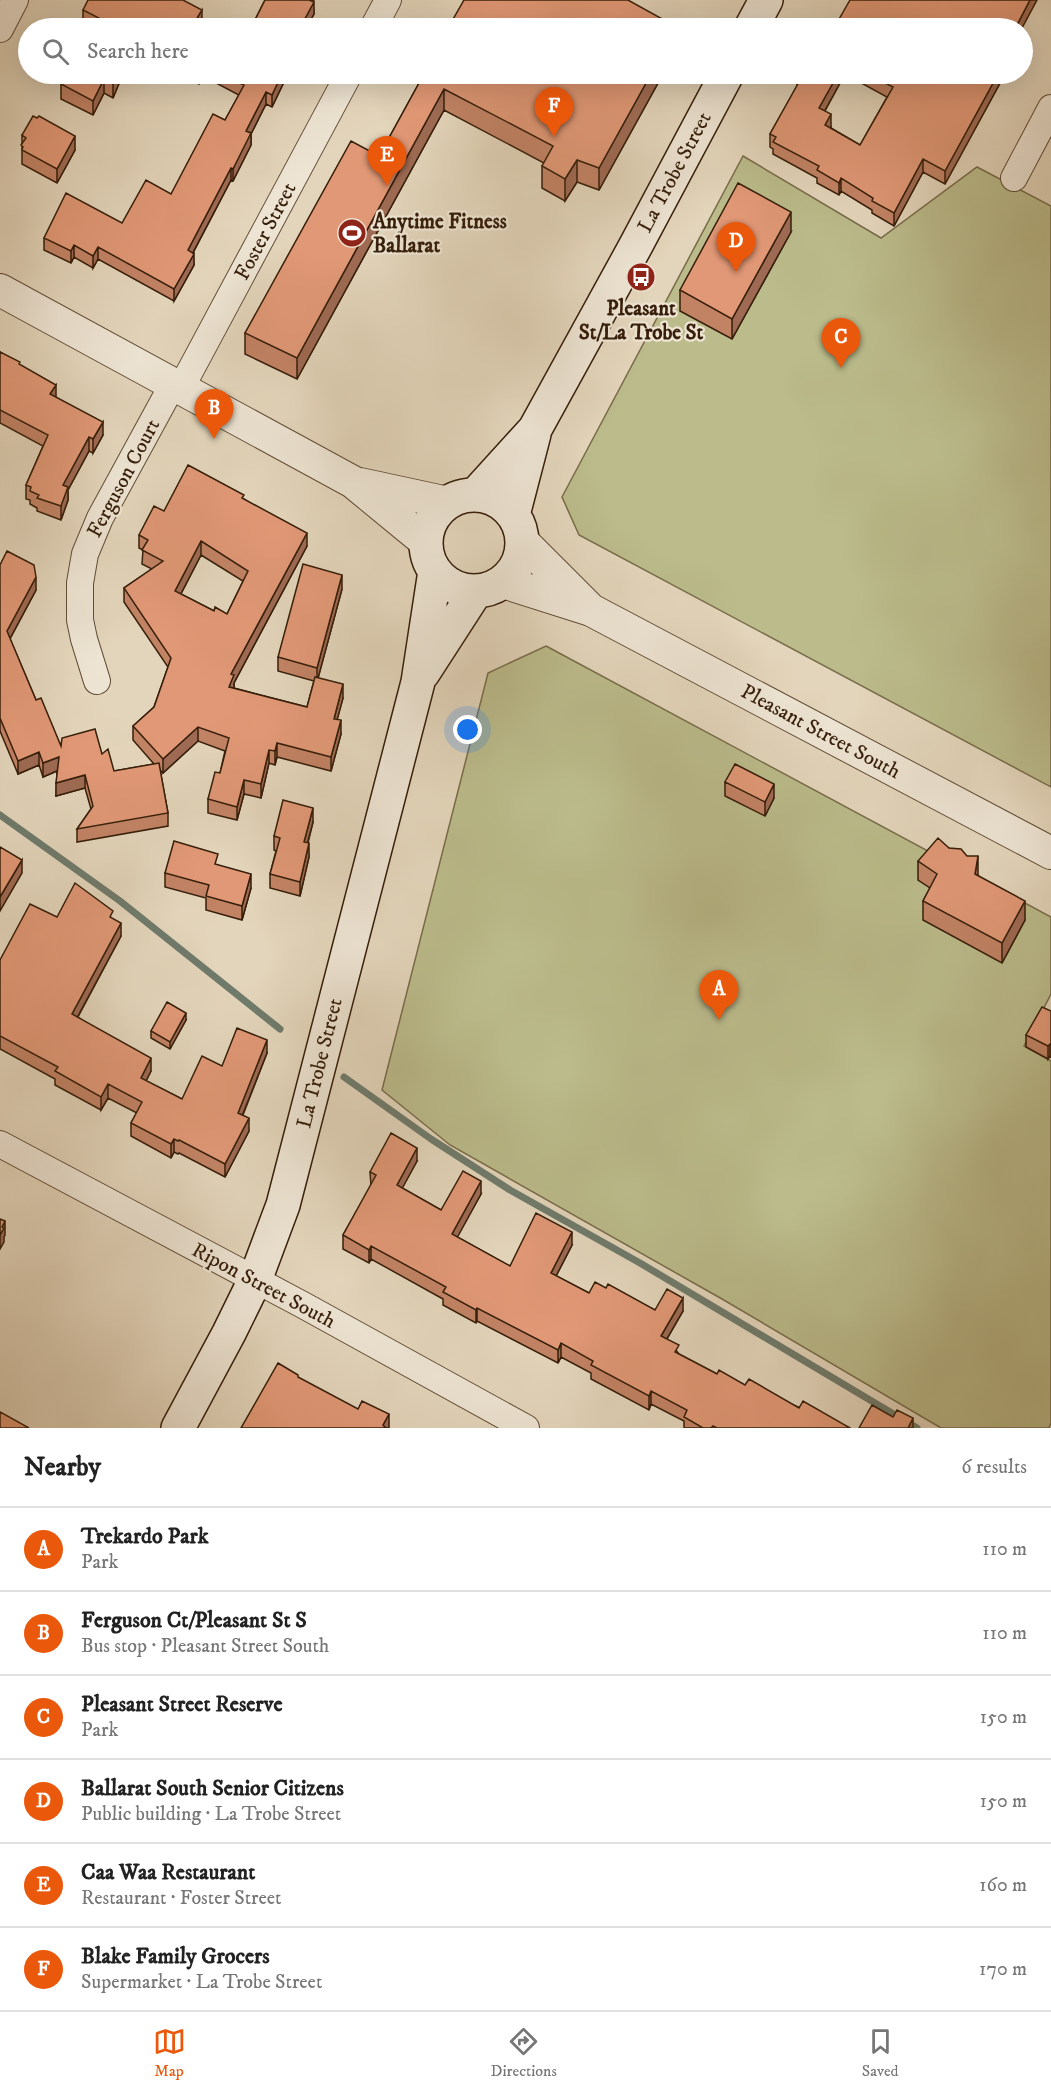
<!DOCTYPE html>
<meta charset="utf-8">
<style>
:root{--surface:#fff;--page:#f2f2f2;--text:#222;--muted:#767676;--line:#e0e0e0;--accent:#ea580c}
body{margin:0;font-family:"IM FELL DW Pica",serif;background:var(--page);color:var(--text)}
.you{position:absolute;left:468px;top:730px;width:21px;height:21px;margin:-15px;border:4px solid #fff;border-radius:50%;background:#1a73e8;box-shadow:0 0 0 9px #1a73e833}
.badge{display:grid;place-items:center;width:39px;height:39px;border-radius:50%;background:var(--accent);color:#fff;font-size:20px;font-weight:700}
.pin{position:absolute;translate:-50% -50px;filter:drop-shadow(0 2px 3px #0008)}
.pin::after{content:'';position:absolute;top:32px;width:21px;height:18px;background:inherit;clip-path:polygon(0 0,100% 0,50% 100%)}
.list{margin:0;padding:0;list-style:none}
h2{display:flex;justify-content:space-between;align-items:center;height:78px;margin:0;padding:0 24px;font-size:26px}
h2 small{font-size:20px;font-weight:400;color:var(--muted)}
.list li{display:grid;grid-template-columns:39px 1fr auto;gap:18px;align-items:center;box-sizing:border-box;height:84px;padding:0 24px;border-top:2px solid var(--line)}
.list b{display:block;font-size:22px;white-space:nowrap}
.list p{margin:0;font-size:20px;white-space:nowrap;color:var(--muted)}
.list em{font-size:20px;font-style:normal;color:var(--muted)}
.icon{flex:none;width:33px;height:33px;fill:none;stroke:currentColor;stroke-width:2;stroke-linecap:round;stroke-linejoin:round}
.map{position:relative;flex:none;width:1051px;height:1428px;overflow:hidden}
.search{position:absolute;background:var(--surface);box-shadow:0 6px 24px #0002;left:18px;right:18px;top:18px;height:66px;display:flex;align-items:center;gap:15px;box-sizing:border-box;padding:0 21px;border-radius:33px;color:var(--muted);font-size:22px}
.sheet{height:582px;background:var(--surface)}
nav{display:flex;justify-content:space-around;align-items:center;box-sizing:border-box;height:84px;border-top:2px solid var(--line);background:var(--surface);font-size:16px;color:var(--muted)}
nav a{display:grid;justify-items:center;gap:3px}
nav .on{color:var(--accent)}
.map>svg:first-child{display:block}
</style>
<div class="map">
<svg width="1051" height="1428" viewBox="0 0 1051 1428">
<rect width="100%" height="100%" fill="#e3d5bb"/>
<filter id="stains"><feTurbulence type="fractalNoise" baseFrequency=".00333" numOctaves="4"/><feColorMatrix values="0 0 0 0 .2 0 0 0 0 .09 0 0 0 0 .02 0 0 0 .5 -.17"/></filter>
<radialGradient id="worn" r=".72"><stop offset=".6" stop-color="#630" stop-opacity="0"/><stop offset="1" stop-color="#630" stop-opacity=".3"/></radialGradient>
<path fill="#bbbb8b" stroke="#786c4a" stroke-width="1.5" d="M743,156L881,238L977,167L1051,206V787L579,535L562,497Z
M546,646L1051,917V994L1024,1046L1051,1061V1423L1049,1428H941L722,1299L450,1145L382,1090L488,673Z"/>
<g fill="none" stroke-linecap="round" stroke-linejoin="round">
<path stroke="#6f7b6c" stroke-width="7" d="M0,815L120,901L280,1029
M344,1077L431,1139L510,1190L640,1263L917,1428"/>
<g stroke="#614c36" stroke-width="28">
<path id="minor" d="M373,28L388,0
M0,29L15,0
M1014,178L1051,108
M181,388L349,74
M97,681L84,639L80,620V583L85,554L100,518L173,384
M0,1144L303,1305L526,1428"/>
</g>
<g stroke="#614c36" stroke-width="34">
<path id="tertiary" d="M0,290L353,482L426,542
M360,484L448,503
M522,541L588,607
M503,582L591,610L1051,853"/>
</g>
<g stroke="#361e0a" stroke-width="36">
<path id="secondary" d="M751,28L766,0
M475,495L535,429L635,247L727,74
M426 543a48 48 0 1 1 96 0a48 48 0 1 1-96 0Z
M513,515L534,434
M423,673L476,591
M178,1428L229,1333L255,1280L283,1205L418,682L435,571"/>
</g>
<use href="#minor" stroke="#ede4d3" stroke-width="26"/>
<use href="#tertiary" stroke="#ede4d3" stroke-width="32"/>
<use href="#secondary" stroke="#ede4d3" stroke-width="33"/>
</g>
<path fill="#c28365" stroke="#361e0a" stroke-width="1.5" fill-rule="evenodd" d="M265,0H314L313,2L314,14L306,28H251Z
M83,10L202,22L199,28H96L83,22Z
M65,74H120V81L113,98L104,93L93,115L61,99V84L65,78Z
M179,74H285L283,78V84L272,107L266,104L251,134V145L233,181L231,180L193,253L194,265L174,301L98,259L93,268L74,257L71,263L44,250V238L122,223L171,194L225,120L239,95L203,76L199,84Z
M424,74H663L599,190L577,182L565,201L542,188V166L544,163L444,110L297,379L245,354V333L379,156Z
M799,74H1005L945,184L923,172L894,226L872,213V210L841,191L839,195L817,183V178L773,154V149L770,147V134L797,86V78ZM845,74L887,97L860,145L831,128V127L825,111Z
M22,135L75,150L57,183L22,164Z
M791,232L732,339L680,311V290Z
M0,352L20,365L56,397L103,435L93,453L89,451L68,490V500L61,520L37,511V508L30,504V500L26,499V485L43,446L0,423Z
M244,499L307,546L234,683V688L307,707L314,681L278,671V657L342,589L318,678L343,698L337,719L341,734L331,771L277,757L275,765L269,763L261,798L244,794L237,820L208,813V799L220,773L225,751L198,741L163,773L160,770L168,813V826L77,842V829L91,809L85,788L56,796L57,771L43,777L39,765L18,774L0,731V565L36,590L10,639L36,700L61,746L102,754L114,771L154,764L133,740V726L154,707L168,667L124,602V588L152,569L142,564L143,550L139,548V535L164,511ZM201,555L243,581L227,614L214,611L181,594Z
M725,782L774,798L765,816L725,796Z
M313,822L308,843L309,857L300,896L270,888V874L276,851L274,850V836Z
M949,848L1025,920L1002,963L923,920V901L930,888L918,880V861Z
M218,865L251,888L242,920L206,910V898L165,887V873Z
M57,917L113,919L121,936L78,1017L151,1071L146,1081L182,1099L222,1066L267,1053L243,1115L249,1131L225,1177L179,1153L178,1154L174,1152L171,1158L131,1136V1123L137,1113L108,1098L101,1110L55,1085V1079L0,1049V960Z
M1051,1011V1057L1050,1056L1048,1059L1026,1047V1035Z
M186,1020L170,1049L151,1038V1031Z
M417,1161L402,1188L441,1210L481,1194L457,1237L510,1266L572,1245L556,1276L589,1293L606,1288L655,1310L683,1311L667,1339L679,1354L717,1374L850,1428H684V1421L651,1404L649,1410L591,1379V1373L561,1357L558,1363L477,1321L476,1323L443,1305V1299L371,1259L369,1263L343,1249V1235L371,1186L370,1172Z"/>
<path fill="#9e6a53" stroke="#361e0a" stroke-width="1.5" d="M1030,0H1037L1022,28H1016V27Z
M314,2V14L306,28H302V24Z
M202,10V22L199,28H194V23Z
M117,74H120V81L113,98V84Z
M199,74H203V76L199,84Z
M281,74H285L283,78V84L272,107V95Z
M651,74H663L599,190V168Z
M838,74H845L819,121V108Z
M998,74H1005L945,184V171Z
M104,79V93L93,115V101Z
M444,89V110L297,379V358Z
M266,92V104L251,134V145L233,181V169L246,131Z
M831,114V127L825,138V125Z
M75,136V150L57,183V169Z
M923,159V172L894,226V213Z
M577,160V182L565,201V179Z
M231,168V180L188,262V250Z
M841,178V191L839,195V183Z
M791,212V232L732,339V319Z
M74,245V257L71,263V251Z
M98,247V259L93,268V256Z
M194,254V265L174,301V289Z
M56,385V398L50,394Z
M103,422V435L93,453V439Z
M89,437V451L68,490V500L61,520V506L63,485Z
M307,533V546L234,683V689L229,687L231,674Z
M201,541V555L175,605V591Z
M342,575V589L317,682V668Z
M36,577V590L7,644V631Z
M343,684V698L334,732V719Z
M341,720V734L331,771V757Z
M198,727V741L163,773V759Z
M277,743V757L275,765V751Z
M269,750V763L261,798V784Z
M39,752V765L18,774V761Z
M59,757V770L43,777V763Z
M85,775V788L56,796V783Z
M244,780V794L237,820V807Z
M774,784V798L765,816V802Z
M313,808V822L304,856V842Z
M309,843V857L300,896V882Z
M978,856V875L975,893V874Z
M22,860V873L0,911V897Z
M251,874V888L242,920V906Z
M1025,901V920L1002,963V943Z
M121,923V936L72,1027V1014Z
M186,1013V1020L170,1049V1042Z
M267,1040V1053L238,1126V1113Z
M1050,1044V1056L1048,1059V1046Z
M151,1058V1071L141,1091V1078Z
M108,1084V1098L101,1110V1097Z
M249,1118V1131L225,1177V1164Z
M174,1139V1152L171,1158V1144Z
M417,1148V1161L397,1198V1185Z
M481,1181V1194L452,1247V1234Z
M5,1221V1235L4,1237V1242L0,1249V1235L2,1227Z
M572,1232V1245L551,1286V1273Z
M371,1246V1259L369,1263V1250Z
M683,1298V1311L661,1349V1336Z
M477,1308V1321L476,1323V1310Z
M561,1343V1357L558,1363V1350Z
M651,1391V1404L649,1410V1396Z
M389,1414V1428H383V1425Z
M913,1418V1428H908Z"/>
<path fill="#e19876" stroke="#361e0a" stroke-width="1.5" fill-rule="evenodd" d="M88,0H183L202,10L194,23L199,26L198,28H118L83,10Z
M265,0H309L314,2L302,24L298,23L295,28H251Z
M464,0H628L675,26L674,28H448Z
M850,0H1030L1016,27L1020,28H834Z
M67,74H117L113,84L104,79L93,101L61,84Z
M221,74H282L272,95L266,92L246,131L251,133L233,169L231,168L188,250L194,254L174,289L98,247L93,256L74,245L71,251L44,238L66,193L122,223L146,180L171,194L213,114L225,120L244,85Z
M424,74H651L599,168L577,160L565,179L542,166L553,146L444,89L297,358L245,333L351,141L379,156Z
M799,74H838L819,108L831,114L825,125L860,145L893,87L868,74H998L945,171L923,159L894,213L872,201L873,198L841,178L839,183L817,170L819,166L773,142L776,137L770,134L800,80L797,78Z
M33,116L37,118L39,116L75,136L57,169L22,150L23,147L21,145L26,138L22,135Z
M738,183L791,212L732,319L680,290Z
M0,352L20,362L19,364L56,385L50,394L103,422L93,439L89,437L63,485L68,487L61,506L37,498L39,495L30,491L31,487L26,485L48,435L0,410Z
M188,465L244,495L242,498L307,533L231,674L234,675L229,687L307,707L315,677L343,684L334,719L341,720L331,757L277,743L275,751L269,750L261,784L244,780L237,807L208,799L215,772L220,773L229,738L198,727L163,759L133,726L154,707L171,658L124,588L163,561L142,550L148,540L139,535L154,506L164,511ZM201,541L248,571L227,614L215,607L214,611L175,591Z
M7,551L34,565L36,577L7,631L36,700L41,698L61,746L62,738L95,729L102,754L108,749L114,771L159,763L168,813L77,829L93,806L85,775L56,783L59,757L43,763L39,752L18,761L0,718V565Z
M303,564L342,575L317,668L278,657Z
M735,764L774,784L765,802L725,782Z
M283,800L313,808L304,842L309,843L300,882L270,874L280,838L274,836Z
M938,838L949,848L961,849L967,856H978L975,874L1025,901L1002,943L923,901L937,874L918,861Z
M174,841L218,854L215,864L251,874L242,906L206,896L209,885L165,873Z
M0,847L22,860L0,897Z
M75,883L113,911L110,917L121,923L72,1014L151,1058L141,1078L182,1099L202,1056L222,1066L237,1028L267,1040L238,1113L249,1118L225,1164L179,1140L178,1141L174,1139L171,1144L131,1123L142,1102L108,1084L101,1097L55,1071L58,1067L0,1036V960L30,904L57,917Z
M167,1002L186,1013L170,1042L151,1031Z
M1042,1007L1051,1011V1044H1050L1048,1046L1026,1035Z
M391,1133L417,1148L397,1185L441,1210L463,1171L481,1181L452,1234L510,1266L536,1213L572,1232L551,1273L589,1293L595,1282L606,1288L608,1284L655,1310L667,1289L683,1298L661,1336L679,1345L675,1352L717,1374L719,1370L745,1385L749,1379L799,1408L803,1401L850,1428H717L713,1426L711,1428H703L684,1417L687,1410L651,1391L649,1396L591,1365L593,1361L561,1343L558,1350L477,1308L476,1310L443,1292L446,1287L371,1246L369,1250L343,1235L376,1175L370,1172Z
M0,1219L5,1221L2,1227L4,1228L0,1235Z
M278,1363L298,1375V1377L358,1409L362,1401L389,1414L383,1425L386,1428H241Z
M872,1405L893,1417L897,1410L913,1418L908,1428H859Z
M0,1412L29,1428H0Z"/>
<defs>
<g id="stadium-disc" transform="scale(1.5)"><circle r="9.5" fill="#8f2418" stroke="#ede4d3"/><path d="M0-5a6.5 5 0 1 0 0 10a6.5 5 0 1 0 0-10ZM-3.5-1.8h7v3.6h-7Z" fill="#fff"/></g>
<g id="bus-disc" transform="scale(1.5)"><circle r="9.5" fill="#8f2418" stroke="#ede4d3"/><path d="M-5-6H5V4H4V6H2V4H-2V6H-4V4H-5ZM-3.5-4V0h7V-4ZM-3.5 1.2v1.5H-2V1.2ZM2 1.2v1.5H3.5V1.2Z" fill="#fff"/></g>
</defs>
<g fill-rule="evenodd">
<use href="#stadium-disc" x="352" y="233"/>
<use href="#bus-disc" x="641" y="277"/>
</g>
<g text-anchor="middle" stroke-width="4.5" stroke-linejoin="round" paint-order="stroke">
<g font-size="21" fill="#361e0a" stroke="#ede4d3">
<text transform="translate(674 172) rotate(-62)" y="7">La Trobe Street</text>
<text transform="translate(265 231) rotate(-62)" y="7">Foster Street</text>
<text transform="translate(123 478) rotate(-62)" y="7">Ferguson Court</text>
<text transform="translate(821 731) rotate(28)" y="7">Pleasant Street South</text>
<text transform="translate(319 1063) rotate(-76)" y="7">La Trobe Street</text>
<text transform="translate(264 1285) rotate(28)" y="7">Ripon Street South</text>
</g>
<g font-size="21" font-weight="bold" fill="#361e0a" stroke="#ede4d3" text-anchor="start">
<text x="373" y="228">Anytime Fitness<tspan x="373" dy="24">Ballarat</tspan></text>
<text x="641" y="315" text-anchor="middle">Pleasant<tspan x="641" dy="24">St/La Trobe St</tspan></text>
</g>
</g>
<rect width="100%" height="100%" filter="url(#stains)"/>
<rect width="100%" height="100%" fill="url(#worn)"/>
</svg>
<div class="you"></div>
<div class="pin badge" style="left:719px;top:1020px">A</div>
<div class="pin badge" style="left:214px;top:439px">B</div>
<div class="pin badge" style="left:841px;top:368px">C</div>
<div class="pin badge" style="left:736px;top:272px">D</div>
<div class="pin badge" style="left:387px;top:186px">E</div>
<div class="pin badge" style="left:554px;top:137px">F</div>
<div class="search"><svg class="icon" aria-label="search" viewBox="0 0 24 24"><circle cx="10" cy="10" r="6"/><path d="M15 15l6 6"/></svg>Search here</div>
</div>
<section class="sheet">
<h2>Nearby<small>6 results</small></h2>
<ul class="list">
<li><span class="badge">A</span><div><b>Trekardo Park</b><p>Park</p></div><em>110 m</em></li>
<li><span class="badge">B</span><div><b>Ferguson Ct/Pleasant St S</b><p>Bus stop · Pleasant Street South</p></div><em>110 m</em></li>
<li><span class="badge">C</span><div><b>Pleasant Street Reserve</b><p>Park</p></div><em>150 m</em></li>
<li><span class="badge">D</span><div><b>Ballarat South Senior Citizens</b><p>Public building · La Trobe Street</p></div><em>150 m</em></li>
<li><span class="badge">E</span><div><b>Caa Waa Restaurant</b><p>Restaurant · Foster Street</p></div><em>160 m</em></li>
<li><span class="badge">F</span><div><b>Blake Family Grocers</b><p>Supermarket · La Trobe Street</p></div><em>170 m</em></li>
</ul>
</section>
<nav>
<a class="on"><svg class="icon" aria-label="map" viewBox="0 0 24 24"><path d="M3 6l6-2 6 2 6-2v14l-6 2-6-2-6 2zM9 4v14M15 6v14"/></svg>Map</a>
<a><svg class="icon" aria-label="directions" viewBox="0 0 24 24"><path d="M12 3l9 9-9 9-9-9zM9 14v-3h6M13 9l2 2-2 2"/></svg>Directions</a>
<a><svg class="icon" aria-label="saved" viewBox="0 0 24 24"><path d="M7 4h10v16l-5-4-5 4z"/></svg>Saved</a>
</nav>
